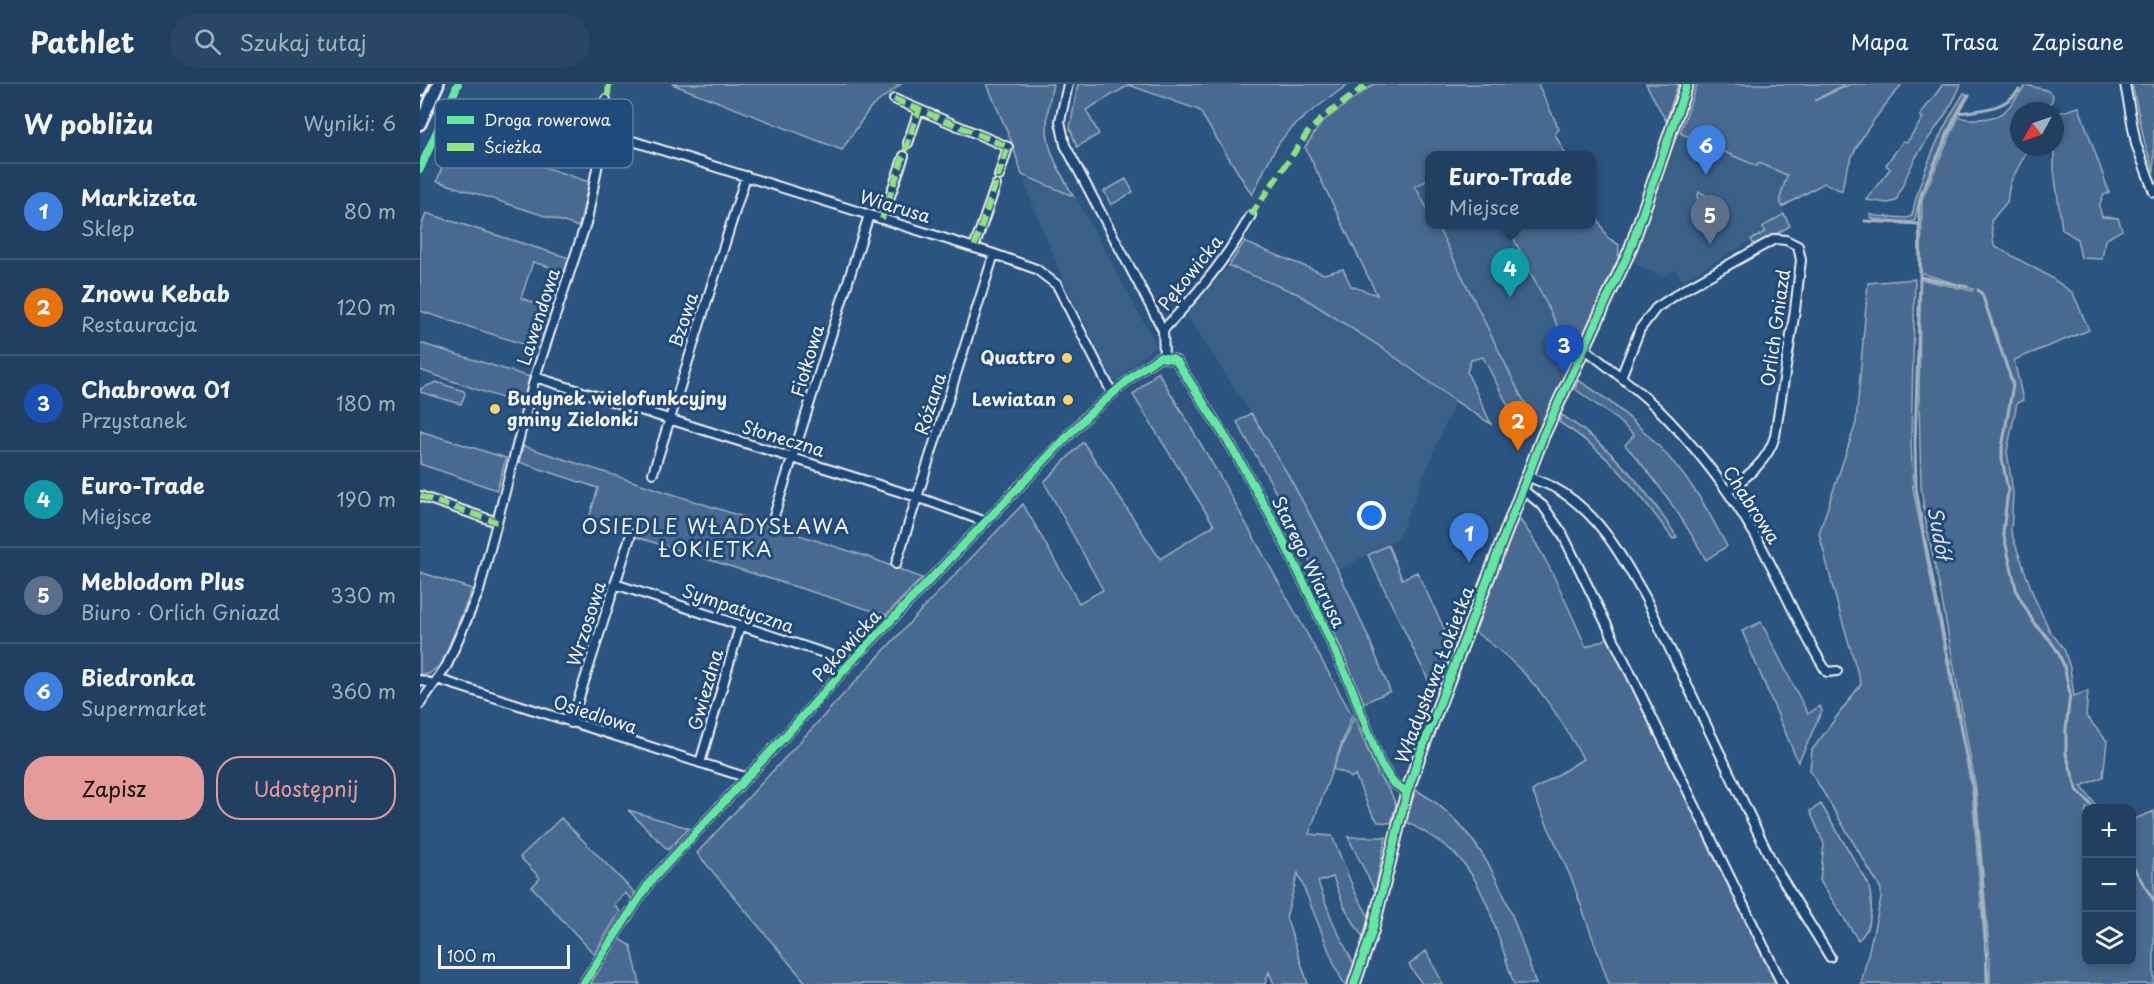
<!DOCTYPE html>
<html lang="pl">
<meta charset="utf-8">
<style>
:root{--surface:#213f61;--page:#294667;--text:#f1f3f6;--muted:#a2afbd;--line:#3e5876;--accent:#e69b98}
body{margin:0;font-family:"Playpen Sans",sans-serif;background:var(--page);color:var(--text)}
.controls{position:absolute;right:18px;bottom:18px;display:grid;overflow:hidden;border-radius:12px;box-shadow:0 3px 9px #0003}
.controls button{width:54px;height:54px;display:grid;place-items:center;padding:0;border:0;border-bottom:2px solid var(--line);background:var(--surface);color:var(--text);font:30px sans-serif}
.compass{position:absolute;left:1590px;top:18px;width:54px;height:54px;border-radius:50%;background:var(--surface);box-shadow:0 3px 9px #0003;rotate:230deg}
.scale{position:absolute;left:18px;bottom:15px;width:132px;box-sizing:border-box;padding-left:6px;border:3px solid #f4f1e8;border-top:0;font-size:16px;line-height:21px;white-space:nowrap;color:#f4f1e8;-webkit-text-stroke:4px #1f4a7a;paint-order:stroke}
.you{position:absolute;left:952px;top:432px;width:21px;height:21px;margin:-15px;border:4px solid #fff;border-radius:50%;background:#1a73e8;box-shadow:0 0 0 9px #1a73e833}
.badge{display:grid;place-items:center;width:39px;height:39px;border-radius:50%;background:var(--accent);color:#fff;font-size:20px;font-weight:700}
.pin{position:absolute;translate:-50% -50px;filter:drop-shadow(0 2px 3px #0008)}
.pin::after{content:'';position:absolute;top:32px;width:21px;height:18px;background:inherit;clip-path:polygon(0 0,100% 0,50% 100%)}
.popup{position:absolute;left:1005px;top:67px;width:171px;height:78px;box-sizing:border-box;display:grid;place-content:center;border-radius:12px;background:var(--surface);filter:drop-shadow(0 2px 4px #0005);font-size:20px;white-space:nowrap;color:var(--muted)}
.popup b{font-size:22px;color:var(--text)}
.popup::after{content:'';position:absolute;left:50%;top:100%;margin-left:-12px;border:12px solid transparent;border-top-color:var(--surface)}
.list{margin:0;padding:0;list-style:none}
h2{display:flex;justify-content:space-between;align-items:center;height:78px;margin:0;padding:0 24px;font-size:26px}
h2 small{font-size:20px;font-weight:400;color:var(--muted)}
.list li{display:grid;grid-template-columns:39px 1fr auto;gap:18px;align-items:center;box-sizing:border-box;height:96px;padding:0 24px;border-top:2px solid var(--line)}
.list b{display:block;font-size:22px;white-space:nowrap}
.list p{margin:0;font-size:20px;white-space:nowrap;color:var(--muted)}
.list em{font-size:20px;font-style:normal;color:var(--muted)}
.actions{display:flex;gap:12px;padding:18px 24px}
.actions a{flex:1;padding:14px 0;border:2px solid var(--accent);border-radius:24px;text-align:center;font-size:21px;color:var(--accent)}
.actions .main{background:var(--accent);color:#111}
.icon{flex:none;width:33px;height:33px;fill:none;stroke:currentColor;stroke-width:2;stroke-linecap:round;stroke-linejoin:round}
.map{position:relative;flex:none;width:1734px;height:900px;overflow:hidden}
header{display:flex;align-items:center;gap:36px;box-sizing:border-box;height:84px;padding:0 30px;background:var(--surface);border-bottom:2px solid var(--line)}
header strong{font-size:28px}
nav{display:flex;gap:33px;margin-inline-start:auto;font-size:21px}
.search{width:420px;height:54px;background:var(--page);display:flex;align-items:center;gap:15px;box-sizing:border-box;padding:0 21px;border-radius:33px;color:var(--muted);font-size:22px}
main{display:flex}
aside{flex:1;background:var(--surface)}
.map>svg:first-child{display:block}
</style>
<header>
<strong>Pathlet</strong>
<div class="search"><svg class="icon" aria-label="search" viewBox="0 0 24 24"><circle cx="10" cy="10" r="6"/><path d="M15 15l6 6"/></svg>Szukaj tutaj</div>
<nav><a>Mapa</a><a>Trasa</a><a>Zapisane</a></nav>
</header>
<main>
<aside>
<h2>W pobliżu<small>Wyniki: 6</small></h2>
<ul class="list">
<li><span class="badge" style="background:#3f7fe0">1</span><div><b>Markizeta</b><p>Sklep</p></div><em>80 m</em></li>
<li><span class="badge" style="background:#e8710a">2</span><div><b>Znowu Kebab</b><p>Restauracja</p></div><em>120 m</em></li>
<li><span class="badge" style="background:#1a4fb4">3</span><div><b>Chabrowa 01</b><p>Przystanek</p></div><em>180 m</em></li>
<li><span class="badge" style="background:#0f9aa8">4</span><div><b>Euro-Trade</b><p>Miejsce</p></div><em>190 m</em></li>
<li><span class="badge" style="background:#5c6f8a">5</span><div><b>Meblodom Plus</b><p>Biuro · Orlich Gniazd</p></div><em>330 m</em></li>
<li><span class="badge" style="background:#3f7fe0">6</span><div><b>Biedronka</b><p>Supermarket</p></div><em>360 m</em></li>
</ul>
<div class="actions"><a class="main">Zapisz</a><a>Udostępnij</a></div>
</aside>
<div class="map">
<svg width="1734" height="900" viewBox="0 0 1734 900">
<rect width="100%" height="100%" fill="#2c5481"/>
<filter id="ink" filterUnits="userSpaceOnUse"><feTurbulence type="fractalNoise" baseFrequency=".0167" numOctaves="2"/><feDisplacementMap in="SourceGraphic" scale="12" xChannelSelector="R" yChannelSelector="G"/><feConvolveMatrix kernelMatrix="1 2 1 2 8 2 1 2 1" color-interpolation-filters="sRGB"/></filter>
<g filter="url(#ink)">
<path fill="#3b6088" d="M1260,49L1336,82L1339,79L1367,91L1360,114L1364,128L1342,141L1344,149L1262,197L1255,186L1242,194L1213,178Z
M603,95L656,113L736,261L694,298L643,195Z
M1009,96V128L995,102Z
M1016,141H1088L1153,273L1120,342L1101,312Z
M809,182L878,210L964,265L1035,317L978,454L917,487L862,377L767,231Z"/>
<path fill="#496b90" stroke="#9eaebc" stroke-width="1.5" d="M252,0H481L450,24L422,66Z
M567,0H633C620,54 628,65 653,112L602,91L592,59Z
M658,0H928C906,18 881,32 863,54C850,69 842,93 832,111L779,26L709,1L666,26L679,50L657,63L650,44Z
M954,0H1118L1139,45L1135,50L1146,71H1009V96L995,102L1009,128V140L1016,141L1024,155L1101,312L1114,333L1104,353L1063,273L1051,276L1047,288L1071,340L1035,317L964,265L878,210L809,182L824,158L904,190L923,185L931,202L957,211L885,63L902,38Z
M1226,0H1258L1246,37Z
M1277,0H1425L1394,17L1430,0H1482C1457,31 1427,66 1422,107L1404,99L1362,123L1360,114L1367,91L1339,79L1337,82L1260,49Z
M1523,0H1541C1531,27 1511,49 1496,73C1488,87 1482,103 1476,117L1468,119L1446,116L1470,85L1466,81L1483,57L1487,58L1503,34L1500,32C1506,21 1516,11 1523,0Z
M1712,0H1734V88L1725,60Z
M1606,1L1626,6L1633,11L1632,17L1625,27H1599V63H1609L1590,99L1587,118L1571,137L1574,162L1627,191L1653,209L1669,246L1594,276L1603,316L1597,319L1587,367L1593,409L1591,448L1614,513L1630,547L1644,565L1650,584L1654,612L1668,607L1666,632L1687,657L1683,693L1661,702L1678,724H1666V878H1712V736L1734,727V900H1570V877L1556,705L1519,500L1506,441L1501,402L1499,320L1500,195L1552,207L1553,205L1501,189L1502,115L1539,32C1545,36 1550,35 1558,35C1587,34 1589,22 1606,1Z
M1544,9L1547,10L1533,35L1500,111L1495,136L1492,138L1454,135L1450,133V130L1455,132L1487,134L1492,132C1499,92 1522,43 1544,9Z
M1659,23L1689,108L1683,112L1679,122L1682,133L1698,134L1702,146L1685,156L1682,175L1661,174L1657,155L1642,145L1634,86V70L1629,63H1635V30Z
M33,52L169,98L159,143L17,97Z
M706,95L713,108L691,121L684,107Z
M1279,108L1301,118L1298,123L1277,114Z
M1171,121L1187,153L1199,161L1198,175L1153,273L1087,141L1171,140Z
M6,129L149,174L146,188L113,178L101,214L133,226L118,265L0,227V147Z
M1364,130L1370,142L1335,162L1331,156L1345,148L1343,143L1345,141Z
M1495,195L1491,358L1493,404L1552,707L1566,877V900H1441L1461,815V805L1390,686L1392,666L1441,600L1417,519L1399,449L1436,339L1448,199Z
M0,259L110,293L102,321L0,286Z
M738,288L798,389L932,631L889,750L912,752L934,806L949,833L943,854L925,824L913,793L898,798L912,836L934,881L929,900H924L915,882L878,789L866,833L888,900H854L849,888L845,900H387L277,769L507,520L603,420L659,519L683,506L624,398L663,358L740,475L794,441L713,311Z
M1158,296C1205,325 1249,367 1280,414C1290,430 1298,446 1307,462L1286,476C1263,434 1237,396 1205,361L1214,351L1195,334L1155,305Z
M16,298L44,307L45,310L41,320L0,308V305Z
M831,329C886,416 933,511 970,607L944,619L911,541L917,532L849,395L817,338Z
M1142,331C1195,366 1223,401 1257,453L1253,455C1218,407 1191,370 1139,338Z
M0,347L86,374L77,406L0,380Z
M103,362L451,474L502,494L466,531L168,438L178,404L99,378Z
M1098,433C1128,472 1146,519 1166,563L1188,554L1356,900H1189L1152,796L1112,707L1163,675C1133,620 1107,584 1055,548Z
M968,461L982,495L997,488L1033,563L1014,608L948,471Z
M0,488L52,505L21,582H19L9,590H0Z
M1341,538L1388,630L1400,622L1402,627C1393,644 1388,661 1378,678L1322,547Z
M934,633L958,691L971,709L976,721L971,739L958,738L949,724L935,691L930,694L927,690L913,685Z
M996,706C1069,747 1091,826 1116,900H1094C1080,860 1068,805 1039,774C1024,758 1004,748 985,737Z
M1401,720L1448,799C1453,816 1454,844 1438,856L1400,797L1404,760L1390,727Z
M208,726L269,744L248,766Z
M141,734L215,809L213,816L205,809L194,821L200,828L174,870L112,803L120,794L100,773Z
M928,753H966L955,807Z
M199,854L211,862L220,900H170Z
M1006,867L1023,900H1002L989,881Z"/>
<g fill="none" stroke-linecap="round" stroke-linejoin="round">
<path stroke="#a7b4c0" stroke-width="3" d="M1549,11L1538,29L1517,75L1503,107L1499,122L1500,193L1495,359L1496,404L1503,446L1554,706L1564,825L1568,900
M1538,29C1561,26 1584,26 1599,6
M1445,137L1499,140
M1500,193L1548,203
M1558,206L1562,210L1593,301L1582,364V375L1588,406L1583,448L1597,509L1614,539L1630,556L1638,568L1644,582L1650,610L1646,645V670L1657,706L1674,724
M1712,781L1734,817"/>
<g stroke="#f4f1e8" stroke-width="12">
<path id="street" d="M648,0L640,37L645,61L743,246
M1705,0L1716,60L1734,108
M474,15L588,63L579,92
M184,48L574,170L616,185L637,201L692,309
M488,59L499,26
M462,135L484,72
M554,164L576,101
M1164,264C1189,284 1215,303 1238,325C1275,362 1309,406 1335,451C1361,496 1379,545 1407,588L1417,587
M744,272L743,246C776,212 808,173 831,131
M115,293L497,413L566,438
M1201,293L1220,245L1236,224L1265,205L1355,155L1366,156L1378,162L1381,176L1375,226L1355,352C1348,377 1328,392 1308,407
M233,389L326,92
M1107,392C1115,396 1125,399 1133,403C1177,426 1202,472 1225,513L1353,780L1410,873
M1102,405L1123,422L1142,449L1362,900
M0,412L77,438
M354,432L449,131
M476,480L574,170
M195,500L431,578
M17,595L325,693
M0,596L13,600
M0,620L27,581L59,507L115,293L167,136L184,48L186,16
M151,639L211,450
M280,679L320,542
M163,900L230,798L366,651L431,578L667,332L720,286L739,273L752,275L757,278L813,365L856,442L888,507L931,602L960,679L973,699L987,708"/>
</g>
<g stroke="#f4f1e8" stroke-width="15">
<path id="secondary" d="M0,6L3,0
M0,40L18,0
M934,900L952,848L987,708L999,673L1123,352L1210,166L1267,0"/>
</g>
<use href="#street" stroke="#1f4a7a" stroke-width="8"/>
<use href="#secondary" stroke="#1f4a7a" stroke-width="10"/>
<path stroke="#91e382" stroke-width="6" stroke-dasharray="12 6" stroke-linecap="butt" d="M474,15L588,63L554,164
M184,48L189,0
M831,131L889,47L905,32L948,0
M462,135L499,26
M0,412L77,438"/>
<g stroke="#1f4a7a" stroke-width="11">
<path id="cycleway" d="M0,85L38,0
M163,900L230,798L366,651L431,578L667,332L720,286L739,273L752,275L757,278L813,365L856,442L888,507L931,602L960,679L973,699L987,708
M934,900L952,848L987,708L999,673L1123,352L1210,166L1267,0"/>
</g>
<use href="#cycleway" stroke="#66e7a1" stroke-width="8"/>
</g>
</g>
<g fill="#ffd166" stroke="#1f4a7a" stroke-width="2">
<circle cx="647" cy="274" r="6"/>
<circle cx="648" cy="316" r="6"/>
<circle cx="75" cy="325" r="6"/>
</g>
<g text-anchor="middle" stroke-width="6" stroke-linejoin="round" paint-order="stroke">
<g font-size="18" fill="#f4f1e8" stroke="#1f4a7a">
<text transform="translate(475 123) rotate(17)" y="6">Wiarusa</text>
<text transform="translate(771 189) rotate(-51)" y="6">Pękowicka</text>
<text transform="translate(119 233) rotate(-72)" y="6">Lawendowa</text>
<text transform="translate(264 236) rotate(-72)" y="6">Bzowa</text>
<text transform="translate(1356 244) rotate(-82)" y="6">Orlich Gniazd</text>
<text transform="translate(388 277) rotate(-73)" y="6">Fiołkowa</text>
<text transform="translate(511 320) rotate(-72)" y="6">Różana</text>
<text transform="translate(363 355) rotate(17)" y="6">Słoneczna</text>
<text transform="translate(1331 421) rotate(57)" y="6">Chabrowa</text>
<text transform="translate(888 478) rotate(64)" y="6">Starego Wiarusa</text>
<text transform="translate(318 525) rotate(19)" y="6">Sympatyczna</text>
<text transform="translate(167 540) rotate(-72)" y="6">Wrzosowa</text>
<text transform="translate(427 562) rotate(-47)" y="6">Pękowicka</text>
<text transform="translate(1015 591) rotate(-69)" y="6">Władysława Łokietka</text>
<text transform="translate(286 606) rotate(-74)" y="6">Gwiezdna</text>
<text transform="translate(175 631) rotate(18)" y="6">Osiedlowa</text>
</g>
<g font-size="18" font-weight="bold" fill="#f4f1e8" stroke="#1f4a7a" text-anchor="end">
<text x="635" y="280">Quattro</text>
<text x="87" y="321" text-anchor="start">Budynek wielofunkcyjny<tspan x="87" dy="21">gminy Zielonki</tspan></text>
<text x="636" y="322">Lewiatan</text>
</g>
<g font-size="20" letter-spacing="1.5" fill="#f4f1e8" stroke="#1f4a7a">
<text x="296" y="450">OSIEDLE WŁADYSŁAWA<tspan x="296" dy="23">ŁOKIETKA</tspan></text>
</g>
<g font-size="20" font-style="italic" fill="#dadddb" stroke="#1f4a7a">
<text transform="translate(1519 449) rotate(80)" y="7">Sudół</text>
</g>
</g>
<rect x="15" y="15" width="198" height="69" rx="9" fill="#1f4a7a" stroke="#5f7c9b" stroke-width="1.5"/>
<rect x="27" y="32" width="27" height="8" fill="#66e7a1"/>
<rect x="27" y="59" width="27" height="8" fill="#91e382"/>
<g font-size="16" fill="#f4f1e8">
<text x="64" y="42">Droga rowerowa</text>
<text x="64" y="69">Ścieżka</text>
</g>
</svg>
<div class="controls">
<button>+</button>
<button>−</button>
<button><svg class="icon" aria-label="layers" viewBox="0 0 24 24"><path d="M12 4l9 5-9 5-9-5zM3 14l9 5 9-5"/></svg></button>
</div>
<svg class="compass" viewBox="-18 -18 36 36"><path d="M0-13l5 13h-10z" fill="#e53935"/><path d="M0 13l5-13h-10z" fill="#a2afbd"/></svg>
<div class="scale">100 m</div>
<div class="you"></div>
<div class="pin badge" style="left:1049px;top:479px;background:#3f7fe0">1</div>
<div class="pin badge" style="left:1098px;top:367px;background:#e8710a">2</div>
<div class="pin badge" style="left:1144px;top:291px;background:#1a4fb4">3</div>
<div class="pin badge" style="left:1090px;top:214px;background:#0f9aa8">4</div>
<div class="popup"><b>Euro-Trade</b>Miejsce</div>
<div class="pin badge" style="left:1290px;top:161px;background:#5c6f8a">5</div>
<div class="pin badge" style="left:1286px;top:91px;background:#3f7fe0">6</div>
</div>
</main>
